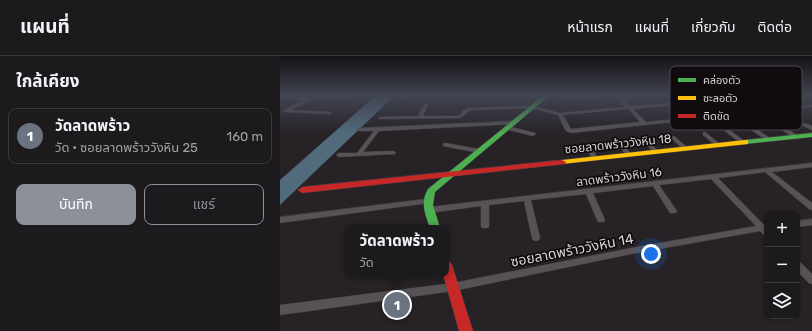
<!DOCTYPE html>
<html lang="th">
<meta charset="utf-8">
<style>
:root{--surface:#1c1a1c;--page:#292729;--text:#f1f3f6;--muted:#a0a1a3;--line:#3a383b;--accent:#8c9099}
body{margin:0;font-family:Rubik,"Noto Sans Thai",sans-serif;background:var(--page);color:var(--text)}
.controls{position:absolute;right:12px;bottom:12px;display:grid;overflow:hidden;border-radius:8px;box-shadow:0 1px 3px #0004}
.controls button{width:36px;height:36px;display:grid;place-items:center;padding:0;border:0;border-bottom:1px solid var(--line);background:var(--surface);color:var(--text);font:20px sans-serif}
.you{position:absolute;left:371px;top:198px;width:14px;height:14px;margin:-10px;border:3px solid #fff;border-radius:50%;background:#1a73e8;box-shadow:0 0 0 6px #1a73e833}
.badge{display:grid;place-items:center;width:26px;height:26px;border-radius:50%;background:var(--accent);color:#fff;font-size:13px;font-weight:700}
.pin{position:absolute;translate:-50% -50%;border:2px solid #fff;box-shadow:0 1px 4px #0006}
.popup{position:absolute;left:65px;top:169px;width:104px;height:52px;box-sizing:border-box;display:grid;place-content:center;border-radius:8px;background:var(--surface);filter:drop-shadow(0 1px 3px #0005);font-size:13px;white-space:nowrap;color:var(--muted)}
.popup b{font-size:15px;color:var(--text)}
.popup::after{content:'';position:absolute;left:50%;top:100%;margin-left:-8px;border:8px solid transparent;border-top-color:var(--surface)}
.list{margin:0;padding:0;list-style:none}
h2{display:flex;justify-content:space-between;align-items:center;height:52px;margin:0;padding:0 16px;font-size:17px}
h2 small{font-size:13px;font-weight:400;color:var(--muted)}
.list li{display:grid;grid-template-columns:26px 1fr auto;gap:12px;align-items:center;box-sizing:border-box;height:56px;margin:0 8px 8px;padding:0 8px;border:1px solid var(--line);border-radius:8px}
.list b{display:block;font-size:15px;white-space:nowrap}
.list p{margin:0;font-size:13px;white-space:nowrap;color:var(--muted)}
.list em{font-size:13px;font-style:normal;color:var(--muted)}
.actions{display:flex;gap:8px;padding:12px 16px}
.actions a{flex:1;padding:9px 0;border:1px solid var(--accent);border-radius:8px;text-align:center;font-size:14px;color:var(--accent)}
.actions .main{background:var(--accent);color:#fff}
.icon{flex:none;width:22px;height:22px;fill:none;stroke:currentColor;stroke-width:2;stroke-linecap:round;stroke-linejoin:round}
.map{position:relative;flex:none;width:532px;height:275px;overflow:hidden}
header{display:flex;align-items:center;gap:24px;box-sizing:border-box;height:56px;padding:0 20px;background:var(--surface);border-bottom:1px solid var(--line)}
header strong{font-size:19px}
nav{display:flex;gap:22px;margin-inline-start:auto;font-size:14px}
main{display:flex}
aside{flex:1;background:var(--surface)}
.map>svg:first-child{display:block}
</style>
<header>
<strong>แผนที่</strong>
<nav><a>หน้าแรก</a><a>แผนที่</a><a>เกี่ยวกับ</a><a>ติดต่อ</a></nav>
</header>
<main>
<aside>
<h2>ใกล้เคียง<small></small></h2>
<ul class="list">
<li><span class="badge" style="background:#6b7280">1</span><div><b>วัดลาดพร้าว</b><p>วัด · ซอยลาดพร้าววังหิน 25</p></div><em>160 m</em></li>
</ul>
<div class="actions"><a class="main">บันทึก</a><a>แชร์</a></div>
</aside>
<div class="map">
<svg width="532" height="275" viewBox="0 0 532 275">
<rect width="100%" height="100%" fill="#262226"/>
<path fill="#516b7c" d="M95,40H114L0,149V124Z"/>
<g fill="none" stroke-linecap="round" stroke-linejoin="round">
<g stroke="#403c3f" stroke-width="1">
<path id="street" d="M0,40L27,42L32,40H68L70,41L68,42H33L12,54L51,56V58H49L4,56V54L23,44L0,42Z
M114,40H132C128,42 118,42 114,40Z
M274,40H323L321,41L291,43Z
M335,40H339L350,50L415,45L409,40H413L420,44L483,40L481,41L424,46L441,58L503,52L505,53L503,54L291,77L286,75L278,59L252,52L191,54C186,56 185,61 179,62L100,63L98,62L100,61L138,60L144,49L146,48L148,49L143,60H178L181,58L183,54L190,52L252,50L280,57L345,51ZM418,47L436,59L366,66L353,53ZM348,53L360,66L291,73L283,59Z
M488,40H493L516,50L532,49V51L513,52Z
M233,65L236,67L235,68L99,75L83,96L113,95L116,97L115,98L59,101L56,99L59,97H77L94,75H78V73L80,72Z
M525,67L532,70V74L523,70L522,69Z
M470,69L472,70L493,84L492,85H488L468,72V70Z
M227,70L255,77L256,78L253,80L225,73V71Z
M502,70L519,80L520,81L517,83L515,82L500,73L499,72Z
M448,73L466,86V88H462L446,76L445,75Z
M425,76L440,88V90H436L423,79V77Z
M394,80L408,92V94H404L392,83L391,82Z
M365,82L367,83L378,95V97H374L363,85V83Z
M339,85L341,86L351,98V100H347L337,88L336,87Z
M165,87L199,93L202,95L199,97L163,90V88Z
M308,88L311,90L318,103L317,104H313L312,103L305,90Z
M532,107V111L492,116L532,147V154L529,153L485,116L438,122L484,169L487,168V180L484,179L480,175L351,198L173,235L0,259V249L173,227L351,192L476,170L431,123L379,129L397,155L396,157H390L373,130L313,137L325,164L324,166H318L317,164L306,138L251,144L260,182L259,184L256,185L253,184L252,182L244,145L209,149V170L208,172H202L201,170V150L149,157L146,156L145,154L146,152L149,151Z
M146,143L150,145L149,147L0,167V161Z
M532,163V169L517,171V165Z
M517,205L520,206L532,218V228L529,227L517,215Z"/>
</g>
<g stroke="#403c3f" stroke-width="1">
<path id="fast" d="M263,40H269L155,136L153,149L160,172H150C145,158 140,146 148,133Z
M532,77V81L465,88L461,86L465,84Z"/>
</g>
<g stroke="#403c3f" stroke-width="1">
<path id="slow" d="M465,84H468V88L282,108L278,106L282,104Z"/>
</g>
<g stroke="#403c3f" stroke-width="1">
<path id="jam" d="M282,104L286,106L285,108L22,137L18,134L22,131Z
M166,204L170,206L172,209L193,275H179L163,218H166Z"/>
</g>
<use href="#street" fill="#565256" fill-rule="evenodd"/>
<use href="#fast" fill="#4caf50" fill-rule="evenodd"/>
<use href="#slow" fill="#ffc107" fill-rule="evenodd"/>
<use href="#jam" fill="#c62828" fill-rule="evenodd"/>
</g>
<linearGradient id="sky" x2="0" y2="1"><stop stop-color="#151315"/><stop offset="0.51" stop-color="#414452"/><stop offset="1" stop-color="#414452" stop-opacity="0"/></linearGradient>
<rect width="532" height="78" fill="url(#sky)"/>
<g text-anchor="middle" stroke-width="3.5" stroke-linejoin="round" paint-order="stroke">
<g font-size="12" fill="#dad4d9" stroke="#0f0b0e">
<text transform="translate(338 88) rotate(-6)" y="4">ซอยลาดพร้าววังหิน 18</text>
<text transform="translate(339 121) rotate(-7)" y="4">ลาดพร้าววังหิน 16</text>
</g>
<g font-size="14" fill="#dad4d9" stroke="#0f0b0e">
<text transform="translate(292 194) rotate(-11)" y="5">ซอยลาดพร้าววังหิน 14</text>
</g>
</g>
<rect x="390" y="10" width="132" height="64" rx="6" fill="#0f0b0e" stroke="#4c474b" stroke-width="1"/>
<rect x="398" y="22" width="18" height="4" fill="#4caf50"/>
<rect x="398" y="40" width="18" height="4" fill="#ffc107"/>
<rect x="398" y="58" width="18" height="4" fill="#c62828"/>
<g font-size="11" fill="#dad4d9">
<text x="423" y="28">คล่องตัว</text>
<text x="423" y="46">ชะลอตัว</text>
<text x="423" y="64">ติดขัด</text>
</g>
</svg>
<div class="controls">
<button>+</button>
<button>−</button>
<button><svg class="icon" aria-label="layers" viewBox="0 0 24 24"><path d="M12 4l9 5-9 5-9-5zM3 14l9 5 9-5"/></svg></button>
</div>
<div class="you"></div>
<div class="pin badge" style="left:117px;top:249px;background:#6b7280">1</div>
<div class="popup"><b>วัดลาดพร้าว</b>วัด</div>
</div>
</main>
